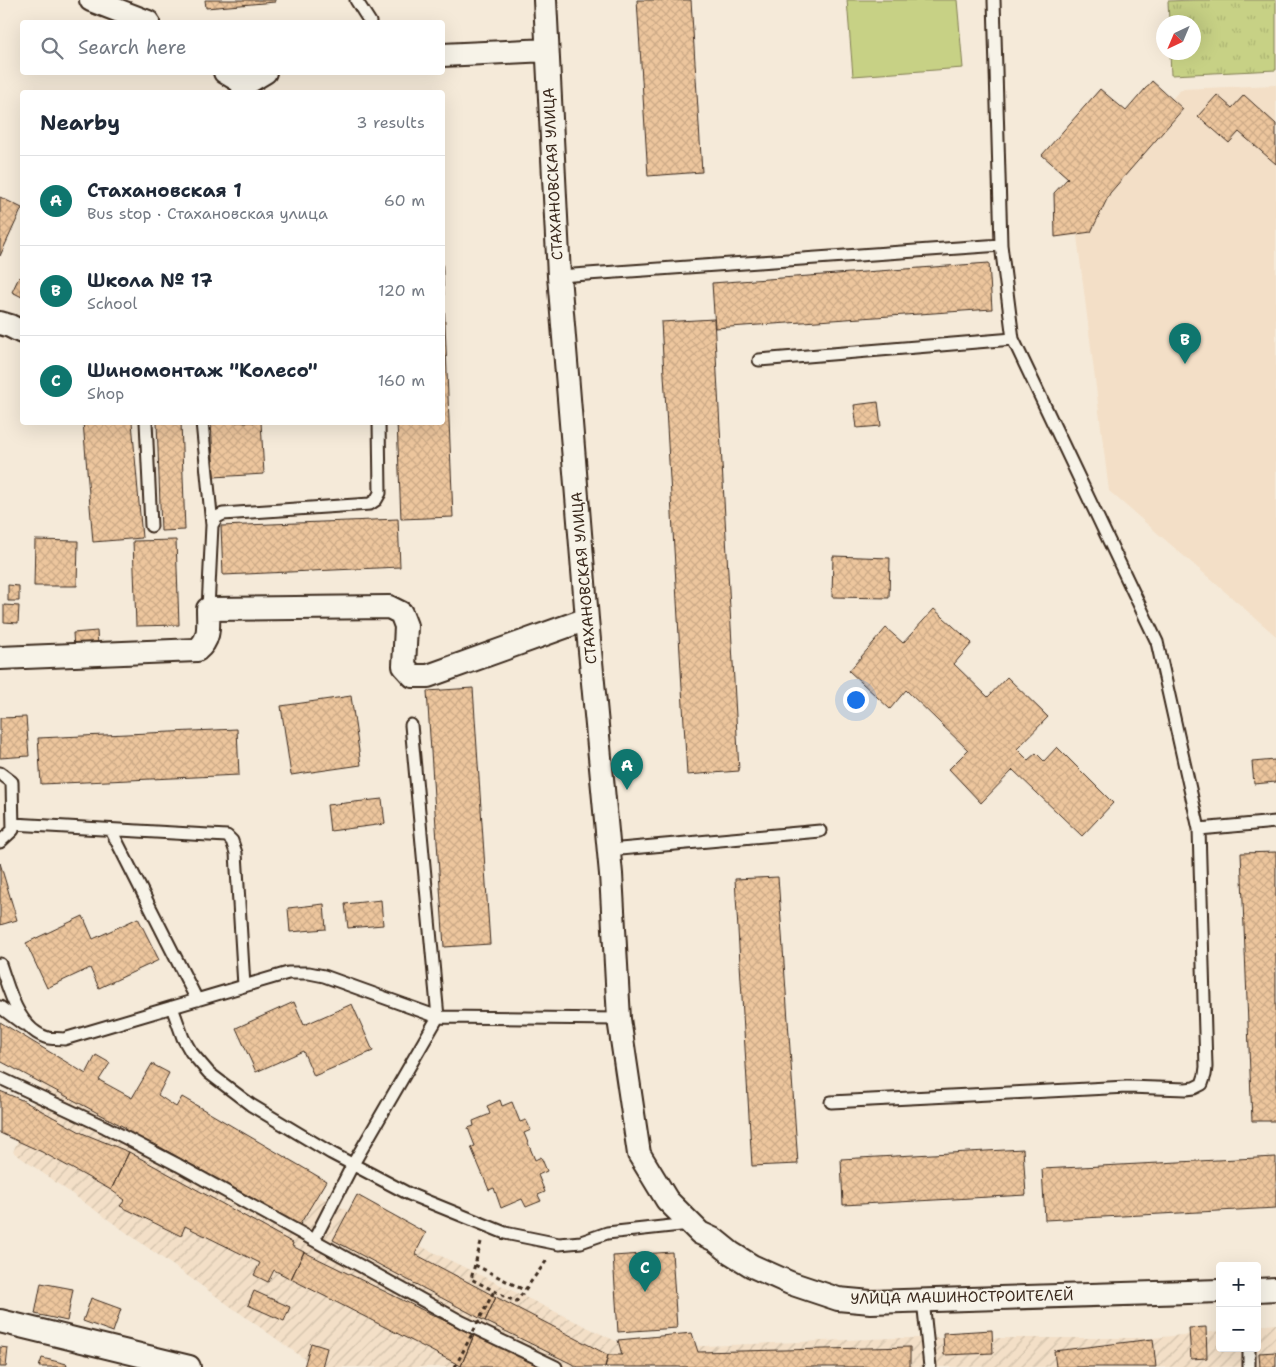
<!DOCTYPE html>
<meta charset="utf-8">
<style>
:root{--surface:#fff;--page:#f2f2f3;--text:#1f2937;--muted:#747a83;--line:#e0e1e3;--accent:#0f766e}
body{margin:0;font-family:"Shantell Sans",sans-serif;background:var(--page);color:var(--text)}
.controls{position:absolute;right:15px;bottom:15px;display:grid;overflow:hidden;border-radius:5px;box-shadow:0 5px 20px #0002}
.controls button{width:45px;height:45px;display:grid;place-items:center;padding:0;border:0;border-bottom:1px solid var(--line);background:var(--surface);color:var(--text);font:25px sans-serif}
.compass{position:absolute;left:1156px;top:15px;width:45px;height:45px;border-radius:50%;background:var(--surface);box-shadow:0 5px 20px #0002;rotate:224deg}
.you{position:absolute;left:855px;top:699px;width:18px;height:18px;margin:-12px;border:4px solid #fff;border-radius:50%;background:#1a73e8;box-shadow:0 0 0 8px #1a73e833}
.badge{display:grid;place-items:center;width:32px;height:32px;border-radius:50%;background:var(--accent);color:#fff;font-size:16px;font-weight:700}
.pin{position:absolute;translate:-50% -41px;filter:drop-shadow(0 1px 2px #0008)}
.pin::after{content:'';position:absolute;top:26px;width:18px;height:15px;background:inherit;clip-path:polygon(0 0,100% 0,50% 100%)}
.list{margin:0;padding:0;list-style:none}
h2{display:flex;justify-content:space-between;align-items:center;height:65px;margin:0;padding:0 20px;font-size:21px}
h2 small{font-size:16px;font-weight:400;color:var(--muted)}
.list li{display:grid;grid-template-columns:32px 1fr auto;gap:15px;align-items:center;box-sizing:border-box;height:90px;padding:0 20px;border-top:1px solid var(--line)}
.list b{display:block;font-size:19px;white-space:nowrap}
.list p{margin:0;font-size:16px;white-space:nowrap;color:var(--muted)}
.list em{font-size:16px;font-style:normal;color:var(--muted)}
.icon{flex:none;width:28px;height:28px;fill:none;stroke:currentColor;stroke-width:2;stroke-linecap:round;stroke-linejoin:round}
.map{position:relative;flex:none;width:1276px;height:1367px;overflow:hidden}
.search{position:absolute;background:var(--surface);box-shadow:0 5px 20px #0002;left:20px;top:20px;width:425px;height:55px;display:flex;align-items:center;gap:12px;box-sizing:border-box;padding:0 18px;border-radius:5px;color:var(--muted);font-size:19px}
.panel{position:absolute;background:var(--surface);box-shadow:0 5px 20px #0002;left:20px;top:90px;width:425px;height:335px;border-radius:5px}
.map>svg:first-child{display:block}
</style>
<div class="map">
<svg width="1276" height="1367" viewBox="0 0 1276 1367">
<defs>
<pattern id="industrial-furrows" width="10" height="10" patternUnits="userSpaceOnUse" patternTransform="scale(1.25)"><rect width="10" height="10" fill="#f3dfc7"/><path d="M-1 1l2-2M0 10L10 0M9 11l2-2" fill="none" stroke="#d1c0aa"/></pattern>
<pattern id="park-tufts" width="24" height="20" patternUnits="userSpaceOnUse" patternTransform="scale(1.25)"><rect width="24" height="20" fill="#c7d185"/><path d="M3 7l-1-3M5 7V3M7 7l1-3M15 17l-1-3M17 17v-4M19 17l1-3" fill="none" stroke="#acb472"/></pattern>
<pattern id="building-cross-hatch" width="8" height="8" patternUnits="userSpaceOnUse" patternTransform="scale(1.25)"><rect width="8" height="8" fill="#edc69d"/><path d="M0 0l8 8M0 8l8-8" fill="none" stroke="#ccaa87"/></pattern>
</defs>
<rect width="100%" height="100%" fill="#f5ead9"/>
<filter id="ink" filterUnits="userSpaceOnUse"><feTurbulence type="fractalNoise" baseFrequency=".02" numOctaves="2"/><feDisplacementMap in="SourceGraphic" scale="10" xChannelSelector="R" yChannelSelector="G"/><feConvolveMatrix kernelMatrix="1 2 1 2 8 2 1 2 1" color-interpolation-filters="sRGB"/></filter>
<g filter="url(#ink)">
<path fill="#f3dfc7" d="M1276,85V636L1109,491L1077,236L1055,237L1110,193L1183,109L1172,99L1181,89Z"/>
<path fill="url(#industrial-furrows)" d="M49,1065L632,1349L895,1338H1153L1220,1331V1348H1257V1326L1276,1324V1367H316L13,1152Z"/>
<path fill="url(#park-tufts)" stroke="#817e52" d="M1193,0H1276V70L1171,75L1170,53L1194,52V22H1169L1168,1Z"/>
<path fill="#c7d185" stroke="#817e52" d="M847,0H957L963,68L853,76Z"/>
<path fill="url(#building-cross-hatch)" stroke="#3b2a1e" d="M205,0H275V2L206,8Z
M637,0H691L702,172L648,176Z
M1152,81L1183,109L1110,193L1091,232L1055,237L1054,193L1068,178L1042,155L1100,89L1126,111Z
M1217,95L1232,108L1244,95L1276,124V164L1239,132L1229,143L1198,116Z
M0,197L22,208L0,256Z
M442,251L453,517L401,519L397,422H442Z
M989,263L992,309L715,328L712,283Z
M19,277L22,278V297L12,292Z
M714,319L739,771L687,775L661,322Z
M878,402L881,426L857,428L854,405Z
M83,422H132L142,538L93,542Z
M157,422H181L185,530L161,531Z
M211,422H261L264,474L214,477Z
M398,519L400,567L223,575L221,526Z
M35,540L78,541L77,586H34Z
M176,540L179,625L136,626L133,541Z
M833,556L890,558L889,598L832,597Z
M8,585L19,586V601H8Z
M4,605L19,606L18,623L4,622Z
M934,609L972,643L954,664L988,697L1007,677L1048,717L1017,749L1028,760L1036,753L1044,761L1057,747L1113,803L1082,836L1013,770L981,803L949,769L968,750L906,690L890,709L849,671L886,628L903,643Z
M97,631L98,646L74,648L73,633Z
M473,688L490,944L444,947L427,691Z
M351,696L361,765L291,775L281,706Z
M26,717L29,756L0,758V718Z
M237,729L239,775L41,784L38,738Z
M1275,760L1276,782L1254,784L1252,762Z
M382,799L385,824L330,831L327,805Z
M1276,852V1121H1252L1241,853Z
M0,863L17,920L0,925Z
M778,877L798,1164L752,1166L735,879Z
M381,900L383,925L348,928L345,904Z
M324,904L326,929L290,932L288,908Z
M83,916L93,939L138,918L159,960L99,988L90,968L47,988L26,943Z
M294,1002L304,1025L352,1004L373,1051L314,1076L303,1051L256,1072L236,1028Z
M0,1022L86,1074L96,1055L110,1063L99,1080L132,1098L152,1064L169,1073L158,1095L176,1107L182,1097L326,1181L299,1226L153,1143L151,1146L125,1131L126,1128L0,1061Z
M0,1091L22,1100L82,1133L129,1152L111,1190L42,1152L0,1133Z
M500,1100L502,1106L512,1102L520,1122L526,1120L531,1130L524,1133L535,1160L541,1157L547,1171L538,1175L545,1192L538,1195L541,1201L526,1207L522,1199L501,1208L494,1188L489,1190L471,1147L475,1146L468,1128L474,1126L473,1121L490,1114L487,1106Z
M1023,1149L1026,1195L843,1205L841,1159Z
M129,1152L293,1243L292,1246L304,1252L291,1279L274,1270L268,1282L254,1275L260,1263L185,1226L181,1236L120,1206L125,1200L111,1190Z
M1276,1157V1208L1045,1220L1042,1169Z
M357,1195L426,1233L415,1254L496,1297L485,1321L333,1240Z
M304,1252L474,1335L461,1366L291,1279Z
M672,1252L677,1328L618,1332L613,1256Z
M41,1283L73,1289L67,1321L35,1314Z
M254,1291L290,1307L284,1321L248,1305Z
M496,1297L608,1355L605,1367H578L485,1321Z
M91,1298L121,1309L113,1332L83,1321Z
M1206,1327L1207,1358L1191,1359L1189,1328Z
M992,1330L993,1353L944,1355L943,1333Z
M692,1333L698,1352L910,1347V1367H605L608,1355H622L618,1340Z
M474,1335L544,1367H464L461,1366Z
M1153,1339L1156,1367H1056L1054,1351Z
M311,1343L327,1348L322,1367H304Z
M0,1347L8,1348L6,1367H0Z
M1276,1352V1367H1260L1259,1353Z
M42,1358L67,1364L66,1367H39Z"/>
<g fill="none" stroke-linecap="round" stroke-linejoin="round">
<g stroke="#3b2a1e" stroke-width="15">
<path id="lane" d="M356,0L370,22
M559,276L1001,245L994,0
M1013,339L1157,642L1199,829
M759,360L1013,339L1001,245
M146,422L151,526
M202,422L212,525
M208,609L212,525L217,517L223,514L370,504L376,500L380,493L379,422
M411,725L438,1017L619,1019
M0,773L12,782L13,830L0,842
M13,824L227,836L232,841L236,853L244,986
M111,830L197,1000
M609,850L820,831
M0,964C9,989 18,1030 48,1038C52,1039 59,1038 64,1039L288,973H309L324,976L438,1017L353,1164L314,1240
M0,1007L23,1024
M172,1007L183,1038L191,1052L209,1073L251,1105L331,1153L409,1194L505,1233L559,1244L581,1242L607,1233L690,1224
M0,1078L105,1127L178,1165L462,1322L556,1367
M831,1102L1127,1087L1186,1089L1194,1088L1202,1084L1205,1075L1206,1067L1199,829L1276,822
M923,1300L930,1367
M1249,1367V1348"/>
</g>
<g stroke="#3b2a1e" stroke-width="26">
<path id="street" d="M91,0L148,22
M545,0L559,276L587,619L611,874L619,1019L639,1154L667,1200L700,1233L715,1240L731,1253L752,1266L790,1283L838,1299L871,1302L1220,1291
M442,55L547,50
M225,72L245,84
M243,92L245,84L265,72
M0,323L10,326L22,332
M0,658L197,650C211,639 208,625 208,609L389,607L401,613L406,626L404,666L413,676H428L587,619
M1257,1290L1276,1289
M0,1321L189,1367"/>
</g>
<path stroke="#3b2a1e" stroke-width="3" stroke-dasharray="4 4" stroke-linecap="butt" d="M481,1242L471,1279L516,1302L547,1260
M475,1265L524,1290"/>
<use href="#lane" stroke="#f7f3e8" stroke-width="11"/>
<use href="#street" stroke="#f7f3e8" stroke-width="22"/>
<path stroke="#3b2a1e" stroke-width="3" stroke-dasharray="4 4" stroke-linecap="butt" d="M455,1367L494,1291"/>
</g>
</g>
<g text-anchor="middle" stroke-width="4" stroke-linejoin="round" paint-order="stroke">
<g font-size="15" fill="#3b2a1e" stroke="#f7f3e8">
<text transform="translate(553 174) rotate(-93)" y="5">СТАХАНОВСКАЯ УЛИЦА</text>
<text transform="translate(584 578) rotate(-95)" y="5">СТАХАНОВСКАЯ УЛИЦА</text>
<text transform="translate(962 1297) rotate(-1)" y="5">УЛИЦА МАШИНОСТРОИТЕЛЕЙ</text>
</g>
</g>
</svg>
<div class="controls">
<button>+</button>
<button>−</button>
</div>
<svg class="compass" viewBox="-18 -18 36 36"><path d="M0-13l5 13h-10z" fill="#e53935"/><path d="M0 13l5-13h-10z" fill="#747a83"/></svg>
<div class="you"></div>
<div class="pin badge" style="left:627px;top:790px">A</div>
<div class="pin badge" style="left:1185px;top:364px">B</div>
<div class="pin badge" style="left:645px;top:1292px">C</div>
<div class="search"><svg class="icon" aria-label="search" viewBox="0 0 24 24"><circle cx="10" cy="10" r="6"/><path d="M15 15l6 6"/></svg>Search here</div>
<section class="panel">
<h2>Nearby<small>3 results</small></h2>
<ul class="list">
<li><span class="badge">A</span><div><b>Стахановская 1</b><p>Bus stop · Стахановская улица</p></div><em>60 m</em></li>
<li><span class="badge">B</span><div><b>Школа № 17</b><p>School</p></div><em>120 m</em></li>
<li><span class="badge">C</span><div><b>Шиномонтаж &quot;Колесо&quot;</b><p>Shop</p></div><em>160 m</em></li>
</ul>
</section>
</div>
